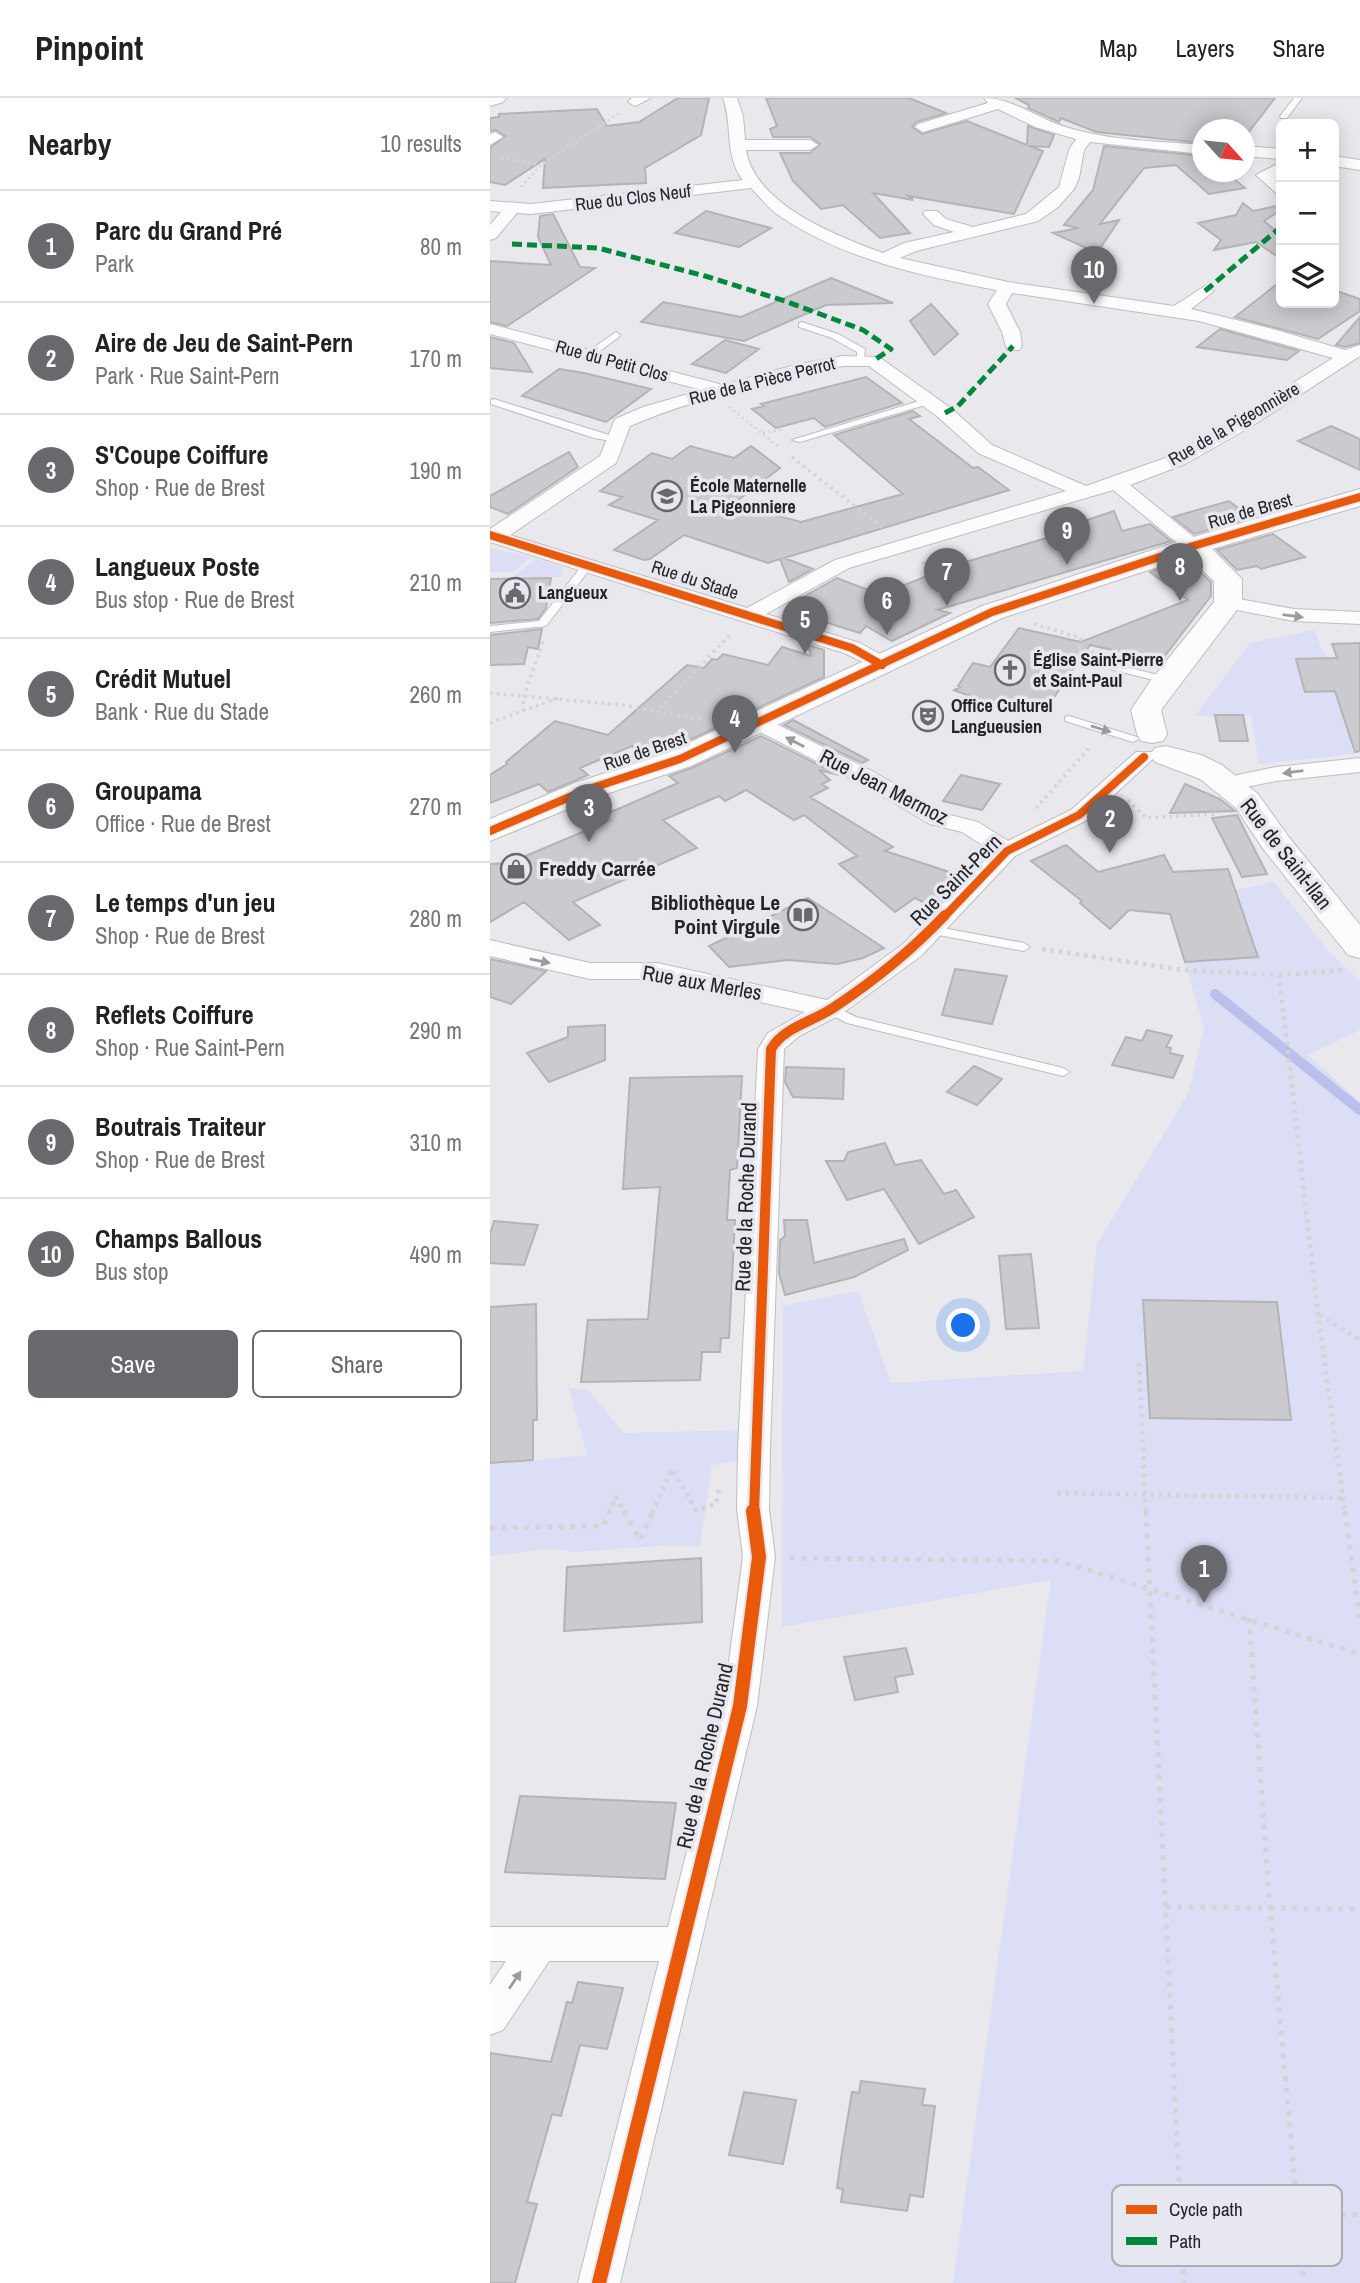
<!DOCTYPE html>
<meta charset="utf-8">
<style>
:root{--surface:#fff;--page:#f6f6f6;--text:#222;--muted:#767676;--line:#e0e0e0;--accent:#68696c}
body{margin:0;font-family:"Archivo Narrow",sans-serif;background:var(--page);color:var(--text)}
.controls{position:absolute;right:21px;top:21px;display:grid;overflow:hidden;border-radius:10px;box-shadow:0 4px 18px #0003}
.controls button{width:63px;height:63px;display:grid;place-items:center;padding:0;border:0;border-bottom:2px solid var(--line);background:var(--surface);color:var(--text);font:35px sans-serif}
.compass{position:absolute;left:702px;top:21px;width:63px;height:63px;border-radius:50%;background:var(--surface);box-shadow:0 4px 18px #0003;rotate:117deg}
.you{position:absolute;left:474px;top:1228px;width:24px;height:24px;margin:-18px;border:5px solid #fff;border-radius:50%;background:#1a73e8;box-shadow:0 0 0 10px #1a73e833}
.badge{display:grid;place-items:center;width:46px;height:46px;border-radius:50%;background:var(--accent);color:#fff;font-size:23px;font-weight:700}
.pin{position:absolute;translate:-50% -58px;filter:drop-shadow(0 2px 4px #0008)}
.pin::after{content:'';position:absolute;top:37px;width:24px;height:21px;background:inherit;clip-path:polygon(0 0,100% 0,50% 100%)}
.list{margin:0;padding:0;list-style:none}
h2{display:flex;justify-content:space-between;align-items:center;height:91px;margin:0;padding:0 28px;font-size:30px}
h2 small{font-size:23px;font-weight:400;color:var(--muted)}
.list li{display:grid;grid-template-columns:46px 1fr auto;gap:21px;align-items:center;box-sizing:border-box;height:112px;padding:0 28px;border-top:2px solid var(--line)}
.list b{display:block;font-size:26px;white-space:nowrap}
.list p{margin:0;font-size:23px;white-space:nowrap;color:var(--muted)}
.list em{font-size:23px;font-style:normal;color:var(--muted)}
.actions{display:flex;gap:14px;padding:21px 28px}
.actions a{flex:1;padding:16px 0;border:2px solid var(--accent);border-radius:10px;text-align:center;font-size:24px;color:var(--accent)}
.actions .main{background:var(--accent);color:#fff}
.icon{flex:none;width:38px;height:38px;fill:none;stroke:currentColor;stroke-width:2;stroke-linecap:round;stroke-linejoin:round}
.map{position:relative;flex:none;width:870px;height:2185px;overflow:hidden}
header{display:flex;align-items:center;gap:42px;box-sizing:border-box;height:98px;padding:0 35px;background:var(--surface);border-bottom:2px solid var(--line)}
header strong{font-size:33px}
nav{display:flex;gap:38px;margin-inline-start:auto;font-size:24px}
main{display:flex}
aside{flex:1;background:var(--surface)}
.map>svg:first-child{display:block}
</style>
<header>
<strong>Pinpoint</strong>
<nav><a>Map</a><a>Layers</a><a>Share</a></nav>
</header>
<main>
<aside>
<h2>Nearby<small>10 results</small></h2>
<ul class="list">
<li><span class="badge">1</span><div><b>Parc du Grand Pré</b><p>Park</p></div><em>80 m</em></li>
<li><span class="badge">2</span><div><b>Aire de Jeu de Saint-Pern</b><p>Park · Rue Saint-Pern</p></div><em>170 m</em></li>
<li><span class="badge">3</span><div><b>S'Coupe Coiffure</b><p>Shop · Rue de Brest</p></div><em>190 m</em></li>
<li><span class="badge">4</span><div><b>Langueux Poste</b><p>Bus stop · Rue de Brest</p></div><em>210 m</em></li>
<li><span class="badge">5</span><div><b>Crédit Mutuel</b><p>Bank · Rue du Stade</p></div><em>260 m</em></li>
<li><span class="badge">6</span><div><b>Groupama</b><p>Office · Rue de Brest</p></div><em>270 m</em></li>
<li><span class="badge">7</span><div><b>Le temps d'un jeu</b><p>Shop · Rue de Brest</p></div><em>280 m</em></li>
<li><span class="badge">8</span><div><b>Reflets Coiffure</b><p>Shop · Rue Saint-Pern</p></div><em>290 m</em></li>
<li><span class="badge">9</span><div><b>Boutrais Traiteur</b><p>Shop · Rue de Brest</p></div><em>310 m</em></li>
<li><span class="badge">10</span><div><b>Champs Ballous</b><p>Bus stop</p></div><em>490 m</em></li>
</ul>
<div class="actions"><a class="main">Save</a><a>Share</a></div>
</aside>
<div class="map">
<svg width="870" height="2185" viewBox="0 0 870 2185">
<rect width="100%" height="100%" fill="#e8e8ed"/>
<path fill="#dbdef5" d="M0,450L41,459L23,474H0Z
M46,461L73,469L71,479H23Z
M824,532L836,561H806L815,594L845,593L864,656L769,666L761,617L705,618L760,545Z
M784,784L838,853L870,883V932L818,957L870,1004V2185H463L561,1482L292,1529L293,1208L368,1193L401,1285L593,1273L607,1146L698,996L714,930L695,864L768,859L745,792Z
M79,1290L98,1292L134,1335L254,1332L253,1362L222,1367L210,1448H168L84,1454L62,1450L0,1458V1367L97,1357Z"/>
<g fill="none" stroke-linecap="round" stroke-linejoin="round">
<path stroke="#babfec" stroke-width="10" d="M725,896L870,1012"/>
</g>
<path fill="#cbcbcf" stroke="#b4b4b7" stroke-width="2" d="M188,0H219L211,37L155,70L156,85L53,90L55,61L15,87L0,84V50L15,38L6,32L0,33V20L9,19V16L107,11L117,28L149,24Z
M276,0H419L456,15L426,24L422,29L432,36L477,23L537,47L538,28L564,37L559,49L539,48L553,53L524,116L418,98L423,102L383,95L420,135L390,140L353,107L331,111L303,83L290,55H320L330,46L320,39H283L280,31L287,28Z
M525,0H785L754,40V32H712V45L606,34L571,20L569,24L538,10L539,7Z
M614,48L712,58V74H752L753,75L739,77L755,90L719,96L686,67L654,70L610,126L629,122L607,155L563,135L589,130L574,127L603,92Z
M753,105L763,113L791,107V112L774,123L791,137V161L766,144L724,152L731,142L708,125L746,117Z
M216,113L281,130L249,149L185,135Z
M63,116L90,169L105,170L17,228L0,224V163L61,167L48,139L50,118Z
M341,180L403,205L336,207L254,243L151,224L173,204L251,219Z
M791,183V205H844V192L870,201V213L828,241L745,219Z
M441,206L468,236L444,257L420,223Z
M870,219V245L855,249L846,247Z
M730,231L809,253L797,262L707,249Z
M0,239L24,245L42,274L0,270Z
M235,242L269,251L236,275L202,266Z
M69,271L94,275L161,291L116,324L32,298Z
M376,279L412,305L335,329L324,320L286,330L262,311L274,308L271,306Z
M423,313L430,318L419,321L483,370L488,369L519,392L294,460L323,471L299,484L290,461L278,465L194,437L160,461L154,462L124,452L168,422L119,407L132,399L110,393L162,355L182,361L200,348L244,360L261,348L290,370L243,406L311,424L413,396L344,337Z
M841,328L870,341V372L808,343Z
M79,354L88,369L18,416L0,409V398Z
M739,403L761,420L704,436L683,419Z
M624,413L632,433L660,426L681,443L447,512L460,515L402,543L376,528L370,535L335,524L334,531L312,524L306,503L347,480L378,492L388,485L402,492L462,468L570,436L563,433Z
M783,436L815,459L771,471L767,468L747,472L727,452Z
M697,462L721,484V498L674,559L666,562L600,547L556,611L533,606L523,614L464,592L470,589L468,588L483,565L500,569L529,530L591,544L698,502L660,474Z
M61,480L56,510L48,521L0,525V481Z
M52,531L48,551L38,549L34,566L0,567V537Z
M870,545V653L865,654L845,593L815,594L806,561L847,560L842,546Z
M318,547L334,552V579L178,652L156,659L142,648L90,670L98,677L58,694L49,686L0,705V677L17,666L16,664L65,623L118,637L197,567L214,570L222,561L227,562L233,556L278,567L292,549L321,558Z
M725,617H753L758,643H730Z
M303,622L378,662L372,665L294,627Z
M271,638L349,677L329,672L340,682L332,686L338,690L320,699L403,749L395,753L475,779L445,810L425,800L405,814L349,766L367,758L314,717L304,722L256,692L235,703L229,698L173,722L207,750L83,804L110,827L79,842L34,804L0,824V766L19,765L121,722L114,717L188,685L179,678L202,670Z
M471,677L510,686L492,712L453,703Z
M695,686L730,701L745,713L680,715Z
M747,717L777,776L752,779L722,720Z
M576,747L608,774L674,757L683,774L738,771L768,859L695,864L680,816L639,812L620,831L590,805L592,803L541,763Z
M318,800L394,850L373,860L347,866L297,862L239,869L219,848Z
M0,861L29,867L56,873L21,906L0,899Z
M465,871L517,878L502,926L452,917Z
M115,927V962L59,984L37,955L78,939V929Z
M657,932L682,938L676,949L681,950L680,955L693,958L683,980L622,967L636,939L652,943Z
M484,968L512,981L487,1007L457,994Z
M296,969L354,971L353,1001L303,999L295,984Z
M252,978L247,1070L240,1072L237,1122H245L239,1240H231L230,1254H212L210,1282L91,1284L98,1222L158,1221L170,1089L133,1091L140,980Z
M395,1045L405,1067L431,1062L454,1096L466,1092L484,1119L429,1146L394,1091L357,1102L336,1063H354L358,1054Z
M294,1122H317L324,1165L414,1141L418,1152L364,1179L295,1197L289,1175L290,1142L295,1138Z
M4,1123L48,1127L34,1167L0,1165V1136Z
M541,1156L549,1230L516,1231L509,1158Z
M653,1202L787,1204L801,1322L660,1320Z
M46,1206L47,1322H43V1362L0,1365V1209Z
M211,1460L212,1524L74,1533L77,1469Z
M416,1550L423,1576L405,1579L408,1594L365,1602L354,1559Z
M30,1698L186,1705L175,1781L15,1774Z
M88,1884L133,1890L117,1951L90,1947L71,2018L62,2016L37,2104L47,2106L25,2185H0V1955L61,1964L77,1904L82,1905Z
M371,1983L435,1991L432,2007L445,2008L433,2099L420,2097L417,2113L351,2104L353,2091L347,2090L352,2054L362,1994L369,1995Z
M254,1994L306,2002L293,2066L239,2057Z"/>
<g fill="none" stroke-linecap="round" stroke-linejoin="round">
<g stroke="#bebec1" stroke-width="2">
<path id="lane" d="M804,0H812L797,20H791L790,18Z
M312,224L348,236L375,251L374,263L367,265V254L342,240L309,229V225Z
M126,234L130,237L129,239L102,259H96V255Z
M439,300L444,303L442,305L310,344L302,342Z
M4,301L132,341L127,344L104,340L1,306V302Z
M98,464L103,467L56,528L0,534V528L49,523L94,465Z
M624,566L680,580L681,582L676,585L620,571L619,569Z
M579,618L647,639L649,641L643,644L575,623V619Z
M442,828L534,845L540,849L534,853L438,835L436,832Z
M341,907L366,919L573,970L580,974L573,978L357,925L336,914L335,911L336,908Z"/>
</g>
<g stroke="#bebec1" stroke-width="2">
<path id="street" d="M161,0L145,8L138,4L142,0Z
M233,0H247L253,18L255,42H320L328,47L320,52H256C265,107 347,138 393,155L414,145L464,134L444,127L433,116L435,113H447L456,121L483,129L536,116L569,89L579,52L586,41L545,29L508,11L433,34L425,29L428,26L498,5L494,0C523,0 550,22 579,30C622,43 668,43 712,47V56L600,44L594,52L589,80L584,91L568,109L548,123L426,153L410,160L518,184L684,208L715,188L724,193L701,211L779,230L855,252L870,247V258L762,328L695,366L640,387L710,444L713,448L710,452H696L623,392L359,470L276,516L370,545L400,562L403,567L400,572L392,573L354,555L0,444V431L110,358L125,321L153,309L212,292L0,236V226L233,287L305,267L353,258L389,259L462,311L502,347L596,388L681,358L748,320L843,260L709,223L522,195L516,206L530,234L532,248L529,252H517L512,234L498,206L507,192C431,178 352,161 288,117C278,110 270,99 261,90L41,116L27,115L6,140L0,142V127L11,114L0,113V103L41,106L253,82C234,58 243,27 233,0ZM353,268H379L448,319L488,355L576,393L345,462L257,510L20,437L126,365L140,328C206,300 283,282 353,268Z
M5,34L13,39L0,47V36Z
M754,48L791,51V61L754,58Z
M844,58L870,62V72L844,68Z
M791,64V75L785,78L791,83V96L785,94L766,77Z
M738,499L804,511L870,514V526L804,523L731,509L728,505L731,501Z
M270,618L382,673L456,716L488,724L518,743L581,712L646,654H662L665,659L597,722L525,758L431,858L350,917L309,938L294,951L280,1351L279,1411L285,1459L267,1608L130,2185H88L169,1863H59L13,1932L0,1937V1887L16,1863H0V1829H178L233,1608L253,1459L247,1411L248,1351L268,951L278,935L315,914L167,881H100L0,858V842L100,865H167L337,902L413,846L503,754L472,734L440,726L366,683L262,630L259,625L262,620Z
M870,660V674L786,683L737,693L729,691L725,686L729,681L786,669Z"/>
</g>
<g stroke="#bebec1" stroke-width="2">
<path id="secondary" d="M0,0H16L13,4L0,8Z
M870,391V408L722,451L752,481V505L671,612L677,636L673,643L662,645L651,643L647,636L641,612L661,582L724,504V483L698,459L512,520L201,668L107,699L0,743V721L85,685L179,654L492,508L693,442Z
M676,648L711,657L732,667L768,696L798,738L870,827V860L858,857L774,752L746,710L710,681L665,664L660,657L665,650Z"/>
</g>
<path stroke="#d4d4d5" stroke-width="2.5" stroke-dasharray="2 3.5" stroke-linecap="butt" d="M11,60L50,67
M31,89L51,67L129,15
M239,309L289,349
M273,335L294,331"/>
<path stroke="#d4d4d5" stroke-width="3.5" stroke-dasharray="2.5 4.5" stroke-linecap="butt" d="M302,359L394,431
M433,464L479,498
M544,526L591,540L589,554L608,559
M588,551L612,556
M0,595L133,607L213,622
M170,610L242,535
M33,613L34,597L53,544
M0,625L68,600
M638,702L656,720L727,716
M546,710L601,648"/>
<path stroke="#d4d4d5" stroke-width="4.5" stroke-dasharray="3.5 5" stroke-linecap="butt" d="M552,851L693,872L789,877L828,1216L855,1415
M789,877L854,872
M829,1217L870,1242
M649,1265L656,1415
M567,1395L853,1400
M119,1415L126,1399L135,1415
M162,1415L182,1371L206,1412L226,1406L229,1391"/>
<path stroke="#d4d4d5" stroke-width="5" stroke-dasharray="4.5 7" stroke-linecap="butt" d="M134,1413L150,1442L163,1413
M656,1413L694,2185
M855,1413L870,1523
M0,1430L113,1428L120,1413
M300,1460L569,1463L870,1556
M759,1520L780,1810L814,2185
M676,1809L870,1811
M690,2113L870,2117"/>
<use href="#lane" fill="#fcfcfc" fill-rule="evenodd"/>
<use href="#street" fill="#fcfcfc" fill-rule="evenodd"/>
<use href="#secondary" fill="#fcfcfc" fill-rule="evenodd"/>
<path stroke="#00873e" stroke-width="5" stroke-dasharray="10 5" stroke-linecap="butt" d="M22,146L108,150L215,178L295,203L373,232L401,251L383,263
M715,193L791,129
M455,315L468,308L523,248"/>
<g stroke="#e6e7ef" stroke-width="11">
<path id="cycleway-far2" d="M0,437L362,550L392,567
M0,733L96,692L190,661L502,514L703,448L870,399
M454,819L517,753L589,717L654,659"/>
</g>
<g stroke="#e6e7ef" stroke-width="15">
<path id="cycleway-far1" d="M264,1415L281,951C294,929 322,924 343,910C384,883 421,853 455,817"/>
</g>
<g stroke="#e6e7ef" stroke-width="18">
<path id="cycleway" d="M109,2185L250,1608L269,1459L263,1413"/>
</g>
<use href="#cycleway-far2" stroke="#e8590c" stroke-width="8"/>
<use href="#cycleway-far1" stroke="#e8590c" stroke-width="10"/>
<use href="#cycleway" stroke="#e8590c" stroke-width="14"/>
</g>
<defs><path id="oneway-solid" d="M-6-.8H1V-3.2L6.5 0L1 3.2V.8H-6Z" transform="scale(1.75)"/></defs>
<g fill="#9a9b9c">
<use href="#oneway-solid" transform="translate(803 518) rotate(7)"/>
<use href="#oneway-solid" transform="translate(611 631) rotate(17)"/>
<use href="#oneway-solid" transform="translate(305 644) rotate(-153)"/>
<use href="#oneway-solid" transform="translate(803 674) rotate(173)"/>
<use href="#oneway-solid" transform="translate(50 863) rotate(12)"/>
<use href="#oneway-solid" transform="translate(25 1882) rotate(-56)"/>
</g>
<defs>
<g id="school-ring" transform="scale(1.575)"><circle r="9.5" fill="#e6e7ef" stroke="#68696c" stroke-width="1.5"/><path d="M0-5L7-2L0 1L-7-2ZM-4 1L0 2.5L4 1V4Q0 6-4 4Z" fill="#68696c"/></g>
<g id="civic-ring" transform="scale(1.575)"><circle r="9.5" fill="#e6e7ef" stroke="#68696c" stroke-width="1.5"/><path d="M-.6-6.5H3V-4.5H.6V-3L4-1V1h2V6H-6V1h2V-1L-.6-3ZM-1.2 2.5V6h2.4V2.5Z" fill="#68696c"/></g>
<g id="church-ring" transform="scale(1.575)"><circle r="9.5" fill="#e6e7ef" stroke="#68696c" stroke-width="1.5"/><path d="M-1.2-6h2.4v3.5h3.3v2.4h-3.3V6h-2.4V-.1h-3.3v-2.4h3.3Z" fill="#68696c"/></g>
<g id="theatre-ring" transform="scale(1.575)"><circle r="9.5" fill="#e6e7ef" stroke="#68696c" stroke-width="1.5"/><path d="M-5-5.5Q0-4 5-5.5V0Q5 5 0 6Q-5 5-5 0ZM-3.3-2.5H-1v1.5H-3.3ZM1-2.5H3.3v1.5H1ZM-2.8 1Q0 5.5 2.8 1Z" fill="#68696c"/></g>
<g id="shop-ring" transform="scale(1.575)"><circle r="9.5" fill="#e6e7ef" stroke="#68696c" stroke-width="1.5"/><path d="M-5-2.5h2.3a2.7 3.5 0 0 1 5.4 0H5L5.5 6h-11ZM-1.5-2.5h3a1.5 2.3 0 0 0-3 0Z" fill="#68696c"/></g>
<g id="library-ring" transform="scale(1.575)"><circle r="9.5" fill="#e6e7ef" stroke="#68696c" stroke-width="1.5"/><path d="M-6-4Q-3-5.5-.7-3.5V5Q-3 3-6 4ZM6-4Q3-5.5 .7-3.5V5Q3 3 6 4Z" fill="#68696c"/></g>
</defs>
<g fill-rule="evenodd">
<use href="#school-ring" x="177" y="398"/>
<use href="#civic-ring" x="25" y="495"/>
<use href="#church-ring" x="520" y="572"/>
<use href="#theatre-ring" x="438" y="618"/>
<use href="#shop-ring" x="26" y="771"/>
<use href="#library-ring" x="313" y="817"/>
</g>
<g text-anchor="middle" stroke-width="7" stroke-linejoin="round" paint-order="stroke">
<g font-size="18" fill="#232426" stroke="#e6e7ef">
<text transform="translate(143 100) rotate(-7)" y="6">Rue du Clos Neuf</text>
<text transform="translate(122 263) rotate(15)" y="6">Rue du Petit Clos</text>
<text transform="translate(272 283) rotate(-14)" y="6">Rue de la Pièce Perrot</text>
<text transform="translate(744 326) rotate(-30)" y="6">Rue de la Pigeonnière</text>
<text transform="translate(760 413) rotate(-16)" y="6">Rue de Brest</text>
<text transform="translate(205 482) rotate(18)" y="6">Rue du Stade</text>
<text transform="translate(155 653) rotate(-19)" y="6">Rue de Brest</text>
</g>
<g font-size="18" font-weight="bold" fill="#232426" stroke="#e6e7ef" text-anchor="start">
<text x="200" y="394">École Maternelle<tspan x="200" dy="21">La Pigeonniere</tspan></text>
<text x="48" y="501">Langueux</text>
<text x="543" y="568">Église Saint-Pierre<tspan x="543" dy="21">et Saint-Paul</tspan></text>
<text x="461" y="614">Office Culturel<tspan x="461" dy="21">Langueusien</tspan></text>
</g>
<g font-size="21" fill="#232426" stroke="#e6e7ef">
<text transform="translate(394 689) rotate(27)" y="7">Rue Jean Mermoz</text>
<text transform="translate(796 756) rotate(52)" y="7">Rue de Saint-Ilan</text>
<text transform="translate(466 782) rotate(-45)" y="7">Rue Saint-Pern</text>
<text transform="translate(212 885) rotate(10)" y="7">Rue aux Merles</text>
<text transform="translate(256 1099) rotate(-88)" y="7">Rue de la Roche Durand</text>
<text transform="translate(215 1658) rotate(-77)" y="7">Rue de la Roche Durand</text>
</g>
<g font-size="21" font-weight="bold" fill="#232426" stroke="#e6e7ef" text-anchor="start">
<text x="49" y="778">Freddy Carrée</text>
<text x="290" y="812" text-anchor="end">Bibliothèque Le<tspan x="290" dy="24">Point Virgule</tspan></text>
</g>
</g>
<rect x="622" y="2087" width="230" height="81" rx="10" fill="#e6e7ef" stroke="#acacb3" stroke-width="2"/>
<rect x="636" y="2107" width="31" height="9" fill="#e8590c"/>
<rect x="636" y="2139" width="31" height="8" fill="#00873e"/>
<g font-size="19" fill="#232426">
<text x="679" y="2118">Cycle path</text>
<text x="679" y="2150">Path</text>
</g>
</svg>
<div class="controls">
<button>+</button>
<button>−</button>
<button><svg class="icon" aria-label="layers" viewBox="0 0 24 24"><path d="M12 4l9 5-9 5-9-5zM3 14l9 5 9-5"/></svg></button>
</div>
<svg class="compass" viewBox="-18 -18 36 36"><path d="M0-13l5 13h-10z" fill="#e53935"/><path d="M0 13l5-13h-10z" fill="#767676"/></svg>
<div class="you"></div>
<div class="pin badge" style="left:714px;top:1505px">1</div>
<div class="pin badge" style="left:620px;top:755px">2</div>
<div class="pin badge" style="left:99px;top:744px">3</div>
<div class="pin badge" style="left:245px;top:655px">4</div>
<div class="pin badge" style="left:315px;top:556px">5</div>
<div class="pin badge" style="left:397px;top:537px">6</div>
<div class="pin badge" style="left:457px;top:508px">7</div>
<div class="pin badge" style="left:690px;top:503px">8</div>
<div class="pin badge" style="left:577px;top:467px">9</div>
<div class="pin badge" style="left:604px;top:206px">10</div>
</div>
</main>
